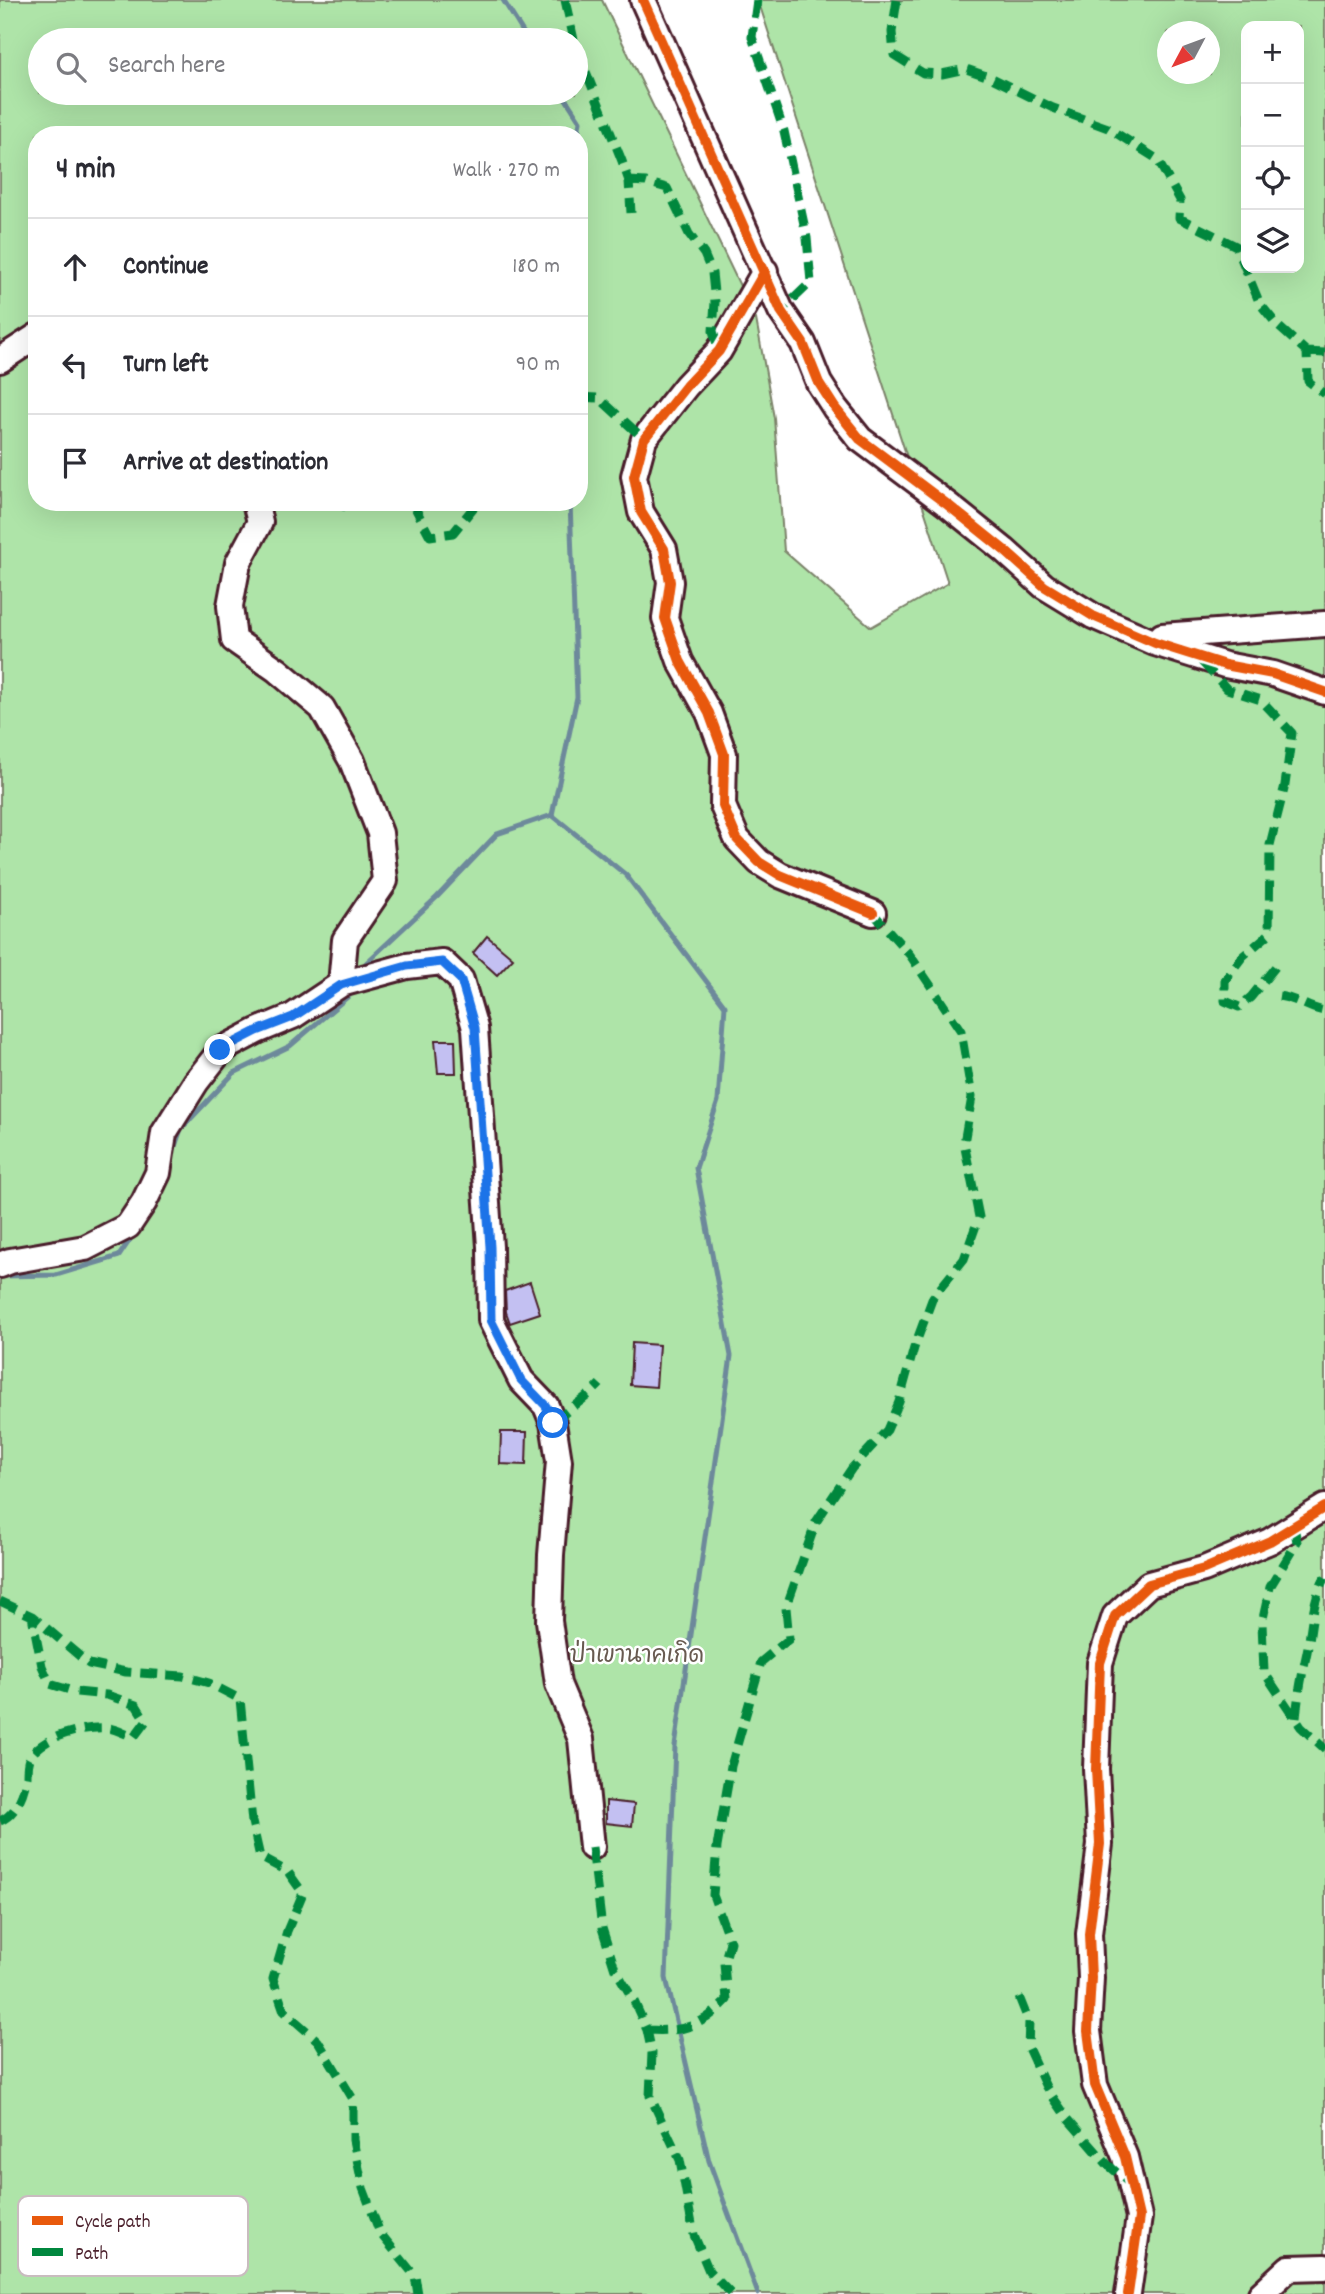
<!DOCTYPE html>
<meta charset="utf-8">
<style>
:root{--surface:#fff;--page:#f2f2f3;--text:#2b2b33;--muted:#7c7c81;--line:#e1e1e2}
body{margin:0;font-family:Dekko,"Playpen Sans Thai",sans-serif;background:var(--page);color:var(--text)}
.controls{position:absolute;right:21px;top:21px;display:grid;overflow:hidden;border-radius:14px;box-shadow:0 7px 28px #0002}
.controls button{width:63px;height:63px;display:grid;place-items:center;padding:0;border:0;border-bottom:2px solid var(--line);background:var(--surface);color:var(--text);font:35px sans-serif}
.compass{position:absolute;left:1157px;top:21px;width:63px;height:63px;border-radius:50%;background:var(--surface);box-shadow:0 7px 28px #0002;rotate:229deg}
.stop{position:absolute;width:21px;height:21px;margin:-16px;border:5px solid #1a73e8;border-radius:50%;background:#fff}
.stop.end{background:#1a73e8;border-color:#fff;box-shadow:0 2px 7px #0008}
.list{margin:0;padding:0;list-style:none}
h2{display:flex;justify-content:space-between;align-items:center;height:91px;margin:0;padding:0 28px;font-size:30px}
h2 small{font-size:23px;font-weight:400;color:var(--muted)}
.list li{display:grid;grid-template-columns:46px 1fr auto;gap:21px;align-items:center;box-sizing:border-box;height:98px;padding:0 28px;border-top:2px solid var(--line)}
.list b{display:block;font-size:26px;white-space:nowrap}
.list em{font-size:23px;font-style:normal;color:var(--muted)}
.icon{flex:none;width:38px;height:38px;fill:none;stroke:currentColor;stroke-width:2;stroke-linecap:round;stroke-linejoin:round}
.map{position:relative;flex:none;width:1325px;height:2294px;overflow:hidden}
.search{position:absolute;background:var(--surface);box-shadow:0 7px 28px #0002;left:28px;top:28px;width:560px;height:77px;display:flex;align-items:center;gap:18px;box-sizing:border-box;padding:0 24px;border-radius:38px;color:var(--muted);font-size:26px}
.panel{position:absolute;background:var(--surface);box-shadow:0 7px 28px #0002;left:28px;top:126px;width:560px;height:385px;border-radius:28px}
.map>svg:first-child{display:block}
</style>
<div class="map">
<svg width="1325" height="2294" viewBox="0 0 1325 2294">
<rect width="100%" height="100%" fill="#fff"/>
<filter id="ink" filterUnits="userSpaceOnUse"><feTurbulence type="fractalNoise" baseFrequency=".0143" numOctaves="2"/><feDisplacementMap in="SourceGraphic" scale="14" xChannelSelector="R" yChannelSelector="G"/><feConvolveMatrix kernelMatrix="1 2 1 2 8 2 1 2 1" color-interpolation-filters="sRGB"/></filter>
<g filter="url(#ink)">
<path fill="#aee4a8" stroke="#7c826a" stroke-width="2" fill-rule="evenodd" d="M0,0H602L756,319L774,418L784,551L871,627L948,583L758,0H1325V2294H0ZM1246,26H1299V268H1246ZM1168,32H1210V74H1168ZM40,40H576V93H40ZM37,135H579V502H37Z"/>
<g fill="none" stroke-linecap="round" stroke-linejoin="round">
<path stroke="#6d899b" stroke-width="5" d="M503,0L528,40
M562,93L580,121L578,135
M570,502L577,697L552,815L626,875L725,1006L718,1101L696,1168L731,1356L675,1746L666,1978L709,2161L758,2294
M366,963L437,897L497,834L552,815
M172,1155L181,1129L234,1073L290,1046L352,993
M3,1276L56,1275L119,1256L133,1235"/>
</g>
<path fill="#c3c0f2" stroke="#4a1f2b" stroke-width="2" d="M487,936L513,958L497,975L473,953Z
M435,1040H455L456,1073H438Z
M530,1282L540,1313L510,1323L506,1312L505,1291Z
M632,1343L659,1345L656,1387L630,1385Z
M501,1432H527L526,1465L500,1464Z
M606,1801L634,1804L632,1826L606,1823Z"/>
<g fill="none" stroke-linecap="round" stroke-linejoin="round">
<g stroke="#4a1f2b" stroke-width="30">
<path id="minor" d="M643,0L781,311L803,343L819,383L835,408L860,439L948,505L1004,550L1044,586L1093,616L1155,643L1225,665L1273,674L1325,692
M765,271L719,351L686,386L644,439L634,476L641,512L664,549L670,582L665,618L680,661L709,713L724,754L723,806L737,839L759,862L780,875L873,913
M0,360L37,336
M255,502L260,522L238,563L230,606L234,640L277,670L322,708L352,761L380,833L385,881L345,940L341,984
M1162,636L1325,624
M0,1265L10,1261L85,1248L128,1226L144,1202L158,1173L164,1133L196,1082L221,1050L257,1031L293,1016L341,984L407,966L442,962L461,980L475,1028L490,1247L491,1320L521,1380L546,1406L553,1423L559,1461L551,1555L549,1621L558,1684L581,1739L592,1847
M1128,2294L1139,2217L1125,2157L1095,2085L1088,2031L1091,1978L1089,1934L1100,1844L1096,1769L1100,1663L1115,1616L1149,1584L1204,1569L1270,1541L1325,1507
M1261,2294L1289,2268L1325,2267"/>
</g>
<use href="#minor" stroke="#fff" stroke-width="24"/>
<path stroke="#00873e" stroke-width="9" stroke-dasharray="18 9" stroke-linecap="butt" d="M565,0L574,40
M757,0L752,37L784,131L807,238L811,282L781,311
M897,0L892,32L894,55L923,73L942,74L966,69L992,78L1053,108L1108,128L1157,159L1180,200L1179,218L1236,246L1260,304L1279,327L1307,352L1308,381L1325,394
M576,47L622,161L629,181L631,213
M629,181L646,182L667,188L689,234L704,254L712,273L715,302L713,331L719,351
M1307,352L1325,353
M579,397L599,398L644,439
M334,502L346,507
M412,502L430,536L453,533L478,502
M1201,661L1227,689L1261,700L1292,733L1285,785L1270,845L1269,934L1243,956L1225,980V1001L1239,1007L1251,997L1276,966
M1279,996C1299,999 1307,1008 1325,1011
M553,1423C568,1409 586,1399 600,1384
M1294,1526L1297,1542L1270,1587L1262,1623L1264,1672L1301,1727L1325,1749
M0,1601L32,1616L89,1664L126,1672L183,1676L209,1683L240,1699L252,1822L260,1857L288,1872L303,1893L287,1931L273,1979L284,2011L318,2041L353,2099V2140L363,2188L380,2233L415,2276L418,2294
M1296,1718C1298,1695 1302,1675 1307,1652C1312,1627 1312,1600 1325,1577
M0,1821C17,1814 24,1793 27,1776C27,1771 27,1764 29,1759C41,1736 84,1726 108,1728C116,1729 125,1734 134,1737L146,1721L136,1705L107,1695L76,1692L50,1684L42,1666L32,1616
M592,1847L602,1928L615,1969L633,1999L647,2030L652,2053L650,2096L680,2160L694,2235L709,2271L731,2294
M1019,1997L1029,2022L1028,2048L1046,2087L1068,2119L1107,2164L1129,2183
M647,2030C684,2032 701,2027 727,2000L724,1963L730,1942L713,1895L717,1847L731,1766L761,1662L789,1639L786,1608L816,1522L852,1468L887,1430L899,1402L914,1348L933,1297L964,1259L979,1217L964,1143L972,1097L961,1031L910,955L873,913"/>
<g stroke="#fff" stroke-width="15">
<path id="cycleway" d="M643,0L781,311L803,343L819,383L835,408L860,439L948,505L1004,550L1044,586L1093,616L1155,643L1225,665L1273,674L1325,692
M765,271L719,351L686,386L644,439L634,476L641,512L664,549L670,582L665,618L680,661L709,713L724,754L723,806L737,839L759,862L780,875L873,913
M1128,2294L1139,2217L1125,2157L1095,2085L1088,2031L1091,1978L1089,1934L1100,1844L1096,1769L1100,1663L1115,1616L1149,1584L1204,1569L1270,1541L1325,1507"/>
</g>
<use href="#cycleway" stroke="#e8590c" stroke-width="10"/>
</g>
</g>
<g fill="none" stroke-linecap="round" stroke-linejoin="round" filter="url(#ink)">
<path stroke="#1a73e8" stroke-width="9" d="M220,1050L257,1031L293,1017L341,985L407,966L442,962L461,980L475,1028L490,1247L491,1320L521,1380L546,1406L553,1423"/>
</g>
<g text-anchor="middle" stroke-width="5" stroke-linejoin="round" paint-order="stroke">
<g font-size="23" fill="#685a50" stroke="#fff">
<text x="637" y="1662">ป่าเขานาคเกิด</text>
</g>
</g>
<rect x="18" y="2196" width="230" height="80" rx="10" fill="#fff" stroke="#c9bcbf" stroke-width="2"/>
<rect x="32" y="2216" width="31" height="9" fill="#e8590c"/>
<rect x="32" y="2248" width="31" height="8" fill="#00873e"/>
<g font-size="19" fill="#4a1f2b">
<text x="75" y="2227">Cycle path</text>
<text x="75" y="2259">Path</text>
</g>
</svg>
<div class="controls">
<button>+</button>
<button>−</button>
<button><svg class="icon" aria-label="locate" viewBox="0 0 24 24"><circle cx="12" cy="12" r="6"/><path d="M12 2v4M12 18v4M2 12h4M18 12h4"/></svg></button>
<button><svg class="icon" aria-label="layers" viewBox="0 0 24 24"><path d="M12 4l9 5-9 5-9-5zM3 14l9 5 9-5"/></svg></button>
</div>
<svg class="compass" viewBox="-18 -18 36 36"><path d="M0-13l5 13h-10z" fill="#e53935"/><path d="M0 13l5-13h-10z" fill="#7c7c81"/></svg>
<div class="stop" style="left:553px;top:1423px"></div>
<div class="stop end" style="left:220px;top:1050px"></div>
<div class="search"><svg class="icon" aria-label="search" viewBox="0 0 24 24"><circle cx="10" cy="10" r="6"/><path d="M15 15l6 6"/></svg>Search here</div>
<section class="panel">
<h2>4 min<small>Walk · 270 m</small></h2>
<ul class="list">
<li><svg class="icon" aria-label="ahead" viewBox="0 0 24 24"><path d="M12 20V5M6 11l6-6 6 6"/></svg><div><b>Continue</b></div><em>180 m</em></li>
<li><svg class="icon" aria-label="left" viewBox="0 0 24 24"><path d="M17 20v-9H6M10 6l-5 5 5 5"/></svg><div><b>Turn left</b></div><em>90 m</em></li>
<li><svg class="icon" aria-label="arrive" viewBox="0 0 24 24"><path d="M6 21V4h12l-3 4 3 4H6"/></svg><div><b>Arrive at destination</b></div></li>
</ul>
</section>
</div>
